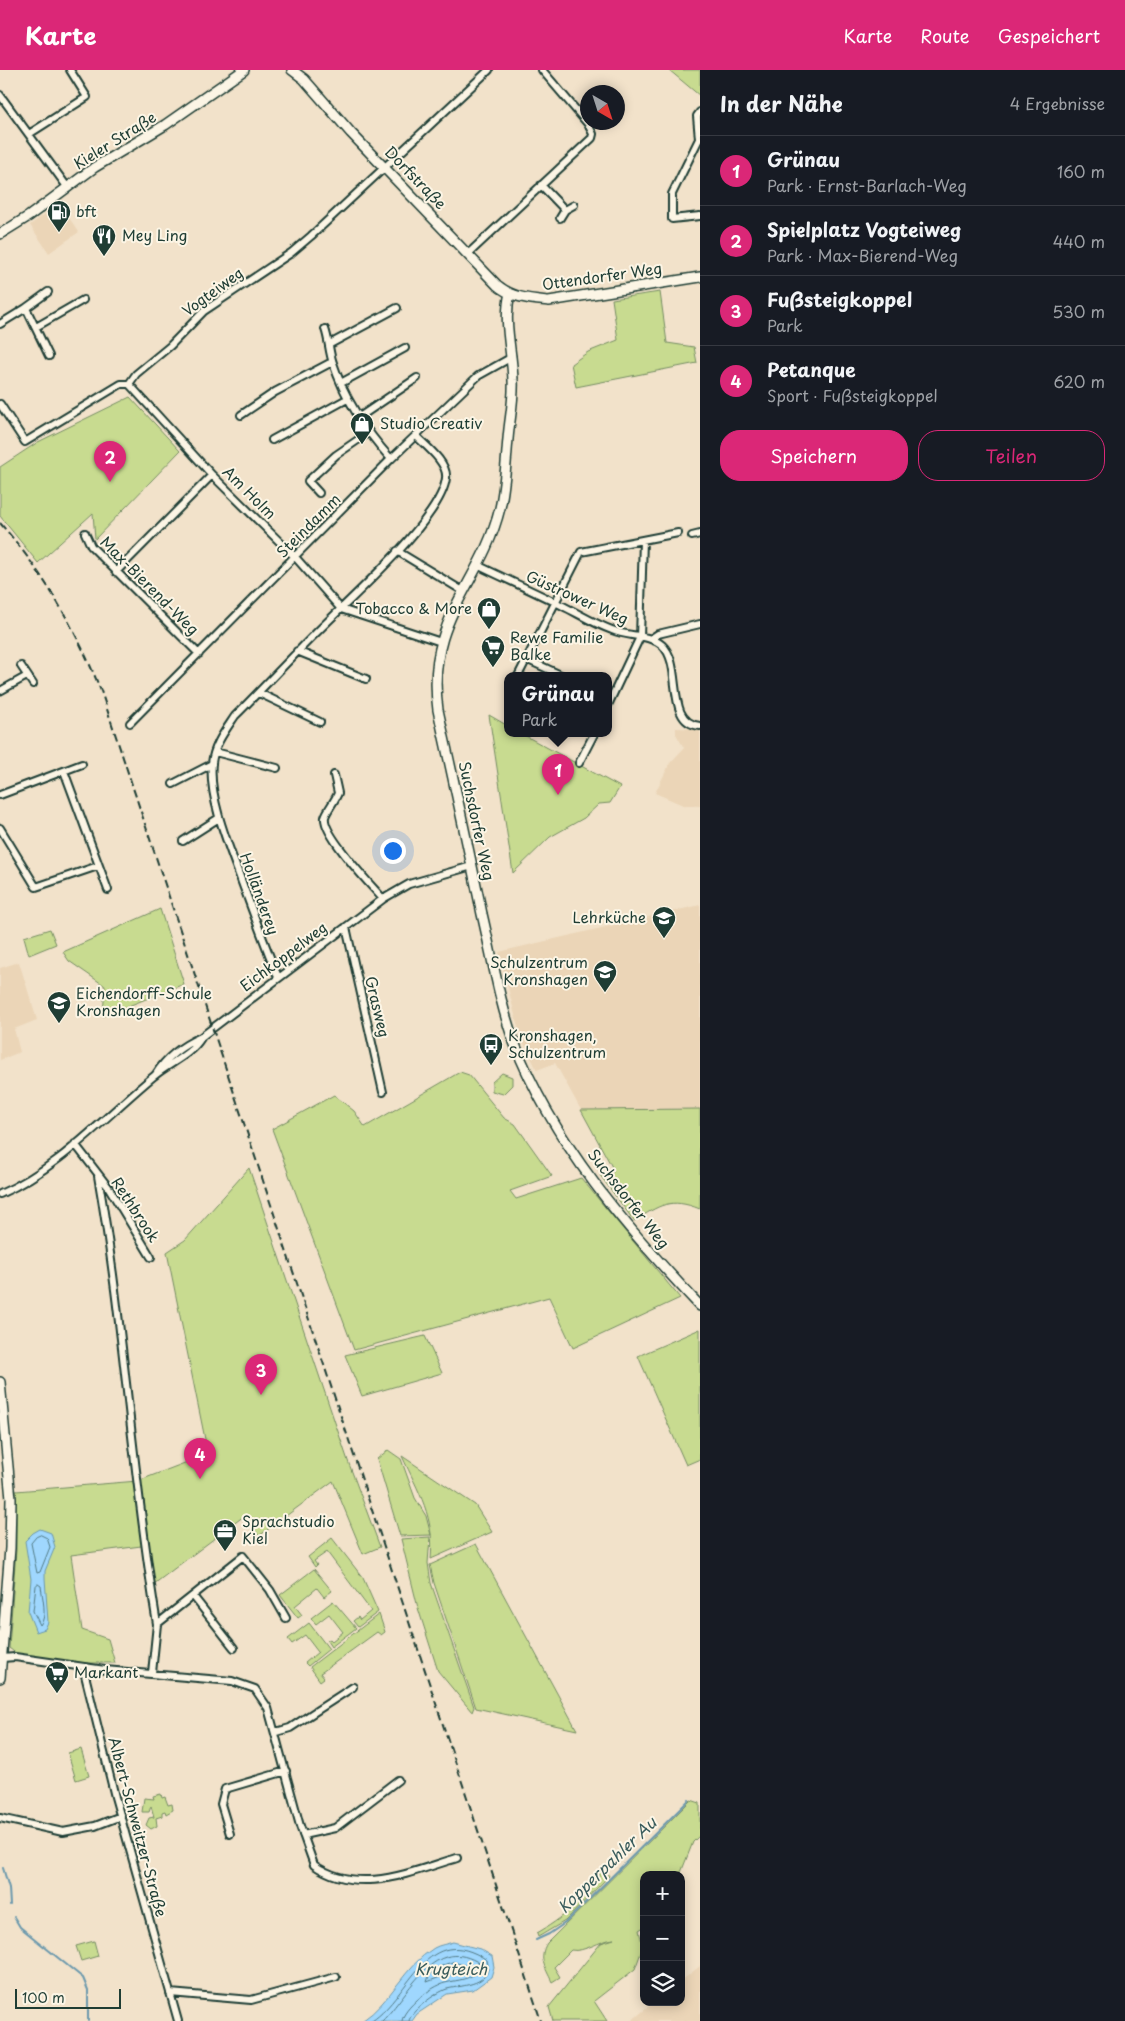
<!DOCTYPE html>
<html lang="de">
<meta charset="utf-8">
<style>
:root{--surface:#171b24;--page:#20242c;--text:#f1f3f6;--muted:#9ea1a6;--line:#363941;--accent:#db2777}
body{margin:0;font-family:"Playpen Sans",sans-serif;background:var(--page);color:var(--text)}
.controls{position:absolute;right:15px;bottom:15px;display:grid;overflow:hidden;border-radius:10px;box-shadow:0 2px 12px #0003}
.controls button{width:45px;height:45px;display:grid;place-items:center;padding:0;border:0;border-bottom:1px solid var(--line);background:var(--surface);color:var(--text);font:25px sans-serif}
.compass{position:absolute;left:580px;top:15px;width:45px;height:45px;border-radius:50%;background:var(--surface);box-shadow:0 2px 12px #0003;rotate:141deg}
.scale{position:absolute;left:15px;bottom:12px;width:106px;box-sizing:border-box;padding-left:5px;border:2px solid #1f3d34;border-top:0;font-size:14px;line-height:18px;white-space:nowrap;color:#1f3d34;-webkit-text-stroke:4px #fcf5e5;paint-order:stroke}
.you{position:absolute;left:392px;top:780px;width:18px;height:18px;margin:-12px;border:4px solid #fff;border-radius:50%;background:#1a73e8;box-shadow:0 0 0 8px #1a73e833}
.badge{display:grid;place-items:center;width:32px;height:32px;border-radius:50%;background:var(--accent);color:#fff;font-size:16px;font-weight:700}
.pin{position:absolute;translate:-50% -41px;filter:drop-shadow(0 1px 2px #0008)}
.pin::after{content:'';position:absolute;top:26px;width:18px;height:15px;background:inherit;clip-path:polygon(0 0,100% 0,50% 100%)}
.popup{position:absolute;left:504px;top:602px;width:108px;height:65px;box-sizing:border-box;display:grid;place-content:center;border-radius:10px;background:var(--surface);filter:drop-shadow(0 1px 4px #0005);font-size:16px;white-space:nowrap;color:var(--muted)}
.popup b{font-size:19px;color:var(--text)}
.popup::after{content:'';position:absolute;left:50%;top:100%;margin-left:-10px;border:10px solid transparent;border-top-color:var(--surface)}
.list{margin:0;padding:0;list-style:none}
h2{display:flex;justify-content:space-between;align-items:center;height:65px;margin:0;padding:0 20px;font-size:21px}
h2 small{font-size:16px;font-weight:400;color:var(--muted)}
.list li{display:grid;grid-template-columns:32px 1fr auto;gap:15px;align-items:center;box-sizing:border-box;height:70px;padding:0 20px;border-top:1px solid var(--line)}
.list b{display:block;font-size:19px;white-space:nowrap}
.list p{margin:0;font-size:16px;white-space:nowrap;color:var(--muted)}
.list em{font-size:16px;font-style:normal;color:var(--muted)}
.actions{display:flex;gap:10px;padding:15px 20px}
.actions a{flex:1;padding:11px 0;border:1px solid var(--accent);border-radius:20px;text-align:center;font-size:18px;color:var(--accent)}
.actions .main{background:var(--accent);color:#fff}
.icon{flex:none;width:28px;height:28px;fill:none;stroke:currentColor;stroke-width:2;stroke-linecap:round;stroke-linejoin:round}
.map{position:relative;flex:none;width:700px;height:1951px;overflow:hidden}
header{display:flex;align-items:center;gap:30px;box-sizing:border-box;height:70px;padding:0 25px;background:var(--accent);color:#fff}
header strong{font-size:24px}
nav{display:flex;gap:28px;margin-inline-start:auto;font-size:18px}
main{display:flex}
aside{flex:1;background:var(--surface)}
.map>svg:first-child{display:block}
</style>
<header>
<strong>Karte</strong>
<nav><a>Karte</a><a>Route</a><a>Gespeichert</a></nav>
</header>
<main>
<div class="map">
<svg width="700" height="1951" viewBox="0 0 700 1951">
<rect width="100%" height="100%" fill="#f2e2ca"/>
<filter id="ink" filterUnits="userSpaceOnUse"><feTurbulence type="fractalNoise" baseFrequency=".02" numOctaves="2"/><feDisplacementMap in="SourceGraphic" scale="10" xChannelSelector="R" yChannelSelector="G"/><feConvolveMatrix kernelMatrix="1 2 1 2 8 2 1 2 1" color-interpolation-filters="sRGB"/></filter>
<g filter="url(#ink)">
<path fill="#ebd5b7" d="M59,134L79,162L49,183L30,155Z
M676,658L700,659V736L683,735L655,723L670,693L684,678L676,664Z
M700,835V1039L581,1040L555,993L537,1000L520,965L499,882Z
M19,892L37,950L14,959L20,982L0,990V898Z
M700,1896V1951H631L654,1932H681V1911Z"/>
<path fill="#c8db90" stroke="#748c62" d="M669,0H700V26Z
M660,222L667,273L694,277L697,293L576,317L571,294L588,282L618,270L612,229Z
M130,327L180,381L95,469L93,443L38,493L0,446V397L38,372Z
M489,645L508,656V664H522L620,717L610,733L599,734L584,748L550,767L513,803Z
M160,839L184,914L103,946L105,916L69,891L63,882Z
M50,859L56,874L29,885L24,867Z
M460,1002L469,1005L504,1048L515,1054L552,1106L510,1121L516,1129L581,1108L680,1228L573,1278L549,1227L354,1280L272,1059L334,1025L354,1041L365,1057Z
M502,1003L512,1007V1015L503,1024L492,1021V1012Z
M700,1039V1139C670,1127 660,1135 634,1151L600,1105L613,1102L612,1097L581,1040Z
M249,1098L348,1391L380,1477L363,1484L333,1411L259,1466L244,1446L154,1514L149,1475L71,1485L82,1560L108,1569L115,1593H86L18,1585L9,1578L16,1480V1421L138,1411L208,1384L167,1182L185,1170Z
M700,1259V1389L686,1395L638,1286Z
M425,1266L442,1303L362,1326L345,1285Z
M388,1380L401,1389L415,1428L426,1446L431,1465L400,1466L377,1389Z
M402,1386L475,1435L492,1462L431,1489C435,1447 419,1423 402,1386Z
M430,1467L428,1493L431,1513L474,1637L472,1642L438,1601L418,1538L401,1469Z
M332,1468L363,1508L378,1542L358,1557L353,1551L358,1547L360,1550L371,1541L327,1482L314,1491L317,1495L315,1497L308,1487Z
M476,1474L577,1660L476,1638L434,1513L430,1495Z
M314,1499L332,1521L324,1527L317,1518L295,1536L302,1545L298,1548L280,1525Z
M333,1531L356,1558L331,1577L327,1571L330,1569L332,1571L343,1562L329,1544L316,1554L311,1548Z
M379,1544L385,1562L381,1565L377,1562L322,1602L320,1603L324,1608L320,1611L310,1597Z
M309,1553L329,1579L308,1596L305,1593L318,1582L305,1565L292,1574L288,1569Z
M81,1679L89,1706L76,1710L68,1683Z
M161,1724L162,1728L165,1727L168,1735L172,1734L173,1740L166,1744L165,1741L162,1742V1746L156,1748L157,1756L151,1759L146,1755L149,1748L154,1747L151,1736L149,1742H142L144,1728L154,1729L153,1726Z
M691,1730L700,1733V1765L693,1772L680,1805H644V1857L639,1860L643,1877L635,1899L594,1931L607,1951H553L549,1937L601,1873L614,1869C600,1870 584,1883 571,1880L554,1897L560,1907L552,1912C545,1897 538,1888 547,1873Z
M605,1800L609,1806L565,1851L538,1867L537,1863C557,1852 595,1824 600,1801Z
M94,1871L98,1886L81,1891L76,1876Z"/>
<path fill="#9fd7fe" stroke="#6c99ad" d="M40,1459L51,1463L55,1477L45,1501V1508L48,1552L45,1559L36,1562L28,1542L31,1509L25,1471L33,1463Z
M453,1872L480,1879L492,1886L494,1897L491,1907L473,1920L447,1924L417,1944L412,1951H362C391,1932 404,1896 434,1878C439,1875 447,1874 453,1872Z"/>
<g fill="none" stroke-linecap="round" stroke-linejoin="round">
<path stroke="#527b85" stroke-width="1" d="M41,1465L47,1468L50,1477L40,1502L37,1503L31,1473L36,1467Z
M38,1514L41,1516C42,1526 48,1547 40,1555L33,1541L36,1516Z
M453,1892L468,1896L470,1899L465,1903L443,1906L427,1912C429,1901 443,1894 453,1892Z
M372,1951C411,1925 426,1850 487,1890C494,1915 463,1915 447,1919C437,1922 410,1941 409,1951
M382,1951C410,1924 434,1863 481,1894V1900C466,1911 461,1909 445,1913C432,1916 403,1938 402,1951"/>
<path stroke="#6c99ad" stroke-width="2" d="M3,1798L9,1818L10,1835
M14,1847L20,1857L83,1908L88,1920V1951
M536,1870L549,1864L565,1853L689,1730"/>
<g stroke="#1f3d34" stroke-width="10">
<path id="street" d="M0,25L68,118
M700,42L697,46L699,69L672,124V149L700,146
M29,64L87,27L70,0
M541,115L565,140
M560,148L565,140L574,135
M468,184L592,68L593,64L588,54L542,0
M26,238L48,222
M0,254L26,238L49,286
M36,257L83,230
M325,259C329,270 329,282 333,293C345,330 365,360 391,389
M330,274L397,238
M341,313L405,278
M129,314L136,304L170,276L204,241L291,183L311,166L489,0
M129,314L212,405L296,488L341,539L441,572
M0,334L25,372L121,314H129
M241,345L275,322L332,292
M358,348L417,308
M272,370L347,329
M319,423L308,411L336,385L368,363
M85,463L91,476L199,584
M692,466L700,464
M397,481L463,521
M477,495C506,509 535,522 563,536C579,544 595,554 612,560C628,567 649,564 662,575C684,595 664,653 700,656
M116,502L212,405
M652,568L658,564L700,554
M297,581L366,609
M526,589L563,606
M21,596L33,614
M518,606L581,482L678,463
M0,621L27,606
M259,623L320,652
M608,635L640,567L643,470
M130,653L391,389L478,306L512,287
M215,682L277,698
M579,693L594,664
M64,701L108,820
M334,705L338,723C335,731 327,740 325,747C322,764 371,815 383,829
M173,714L212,694
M0,725L82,694
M0,758L36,817L98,796
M183,771L219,748
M346,857L383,1022
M278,907C266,878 255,848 244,818C232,784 208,730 212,693C214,675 225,661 235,646C262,619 288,591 315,564C346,532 442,449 446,408C448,393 426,376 416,366
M156,1004C167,986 183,975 201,967L383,829L409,814L472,796
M75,1074L109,1118L151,1187
M98,1106C124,1254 132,1405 157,1554
M0,1124C60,1098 104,1047 154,1006C169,993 190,986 201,968
M193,1526L234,1578
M2,1588L15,1587L105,1600L232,1611L255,1619L268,1638L300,1756L314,1795C359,1826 410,1802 457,1788
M83,1597L115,1727L178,1951
M152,1603L157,1554L243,1486L270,1520L286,1548
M276,1662L290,1658L353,1617
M0,1748L63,1762L95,1756L121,1746
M230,1764L221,1734L225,1719L286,1701
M303,1765L335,1758L398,1710
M170,1923L251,1930L336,1907"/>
</g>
<g stroke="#1f3d34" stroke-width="12">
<path id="secondary" d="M292,0L304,9L351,63L497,215C512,228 530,229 549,231L700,207
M0,164L29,146L95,97L165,55L244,0
M510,223C503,252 512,280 513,310C514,326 511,342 509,359C506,385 506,412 500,438C481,516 425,548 438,640C453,708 468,776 482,844C492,886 499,931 514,972C553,1073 627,1159 700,1236
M0,1312L11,1429L10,1478L0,1608"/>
</g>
<use href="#street" stroke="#fcf5e5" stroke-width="6"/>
<use href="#secondary" stroke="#fcf5e5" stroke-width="9"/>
<path stroke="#1f3d34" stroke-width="2" stroke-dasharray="8 4" stroke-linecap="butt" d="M0,453C44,503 76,559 101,621L541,1951"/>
</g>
</g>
<defs>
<g id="fuel-pin" transform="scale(1.25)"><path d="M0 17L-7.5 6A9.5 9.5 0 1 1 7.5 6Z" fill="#1f3d34" stroke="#fcf5e5"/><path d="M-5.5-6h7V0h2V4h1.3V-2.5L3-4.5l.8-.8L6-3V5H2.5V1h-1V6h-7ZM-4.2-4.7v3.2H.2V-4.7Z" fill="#fff"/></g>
<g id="restaurant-pin" transform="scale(1.25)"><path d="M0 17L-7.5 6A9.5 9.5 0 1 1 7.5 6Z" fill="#1f3d34" stroke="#fcf5e5"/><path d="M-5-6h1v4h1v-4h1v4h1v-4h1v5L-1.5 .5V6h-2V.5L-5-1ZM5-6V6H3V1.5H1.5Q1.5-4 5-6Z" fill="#fff"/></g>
<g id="shop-pin" transform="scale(1.25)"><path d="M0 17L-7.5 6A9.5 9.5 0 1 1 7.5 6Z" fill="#1f3d34" stroke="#fcf5e5"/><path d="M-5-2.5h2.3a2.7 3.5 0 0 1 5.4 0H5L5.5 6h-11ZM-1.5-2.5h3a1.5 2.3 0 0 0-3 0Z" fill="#fff"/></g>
<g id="supermarket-pin" transform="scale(1.25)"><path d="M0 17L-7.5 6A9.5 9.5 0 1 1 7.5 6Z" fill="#1f3d34" stroke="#fcf5e5"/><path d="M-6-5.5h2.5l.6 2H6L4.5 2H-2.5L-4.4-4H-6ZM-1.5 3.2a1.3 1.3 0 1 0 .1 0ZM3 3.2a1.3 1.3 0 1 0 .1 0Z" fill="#fff"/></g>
<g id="school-pin" transform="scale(1.25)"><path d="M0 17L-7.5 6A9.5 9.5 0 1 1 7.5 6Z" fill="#1f3d34" stroke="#fcf5e5"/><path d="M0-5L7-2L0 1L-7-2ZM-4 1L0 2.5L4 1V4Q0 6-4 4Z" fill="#fff"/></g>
<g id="bus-pin" transform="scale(1.25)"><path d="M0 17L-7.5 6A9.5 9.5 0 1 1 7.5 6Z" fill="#1f3d34" stroke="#fcf5e5"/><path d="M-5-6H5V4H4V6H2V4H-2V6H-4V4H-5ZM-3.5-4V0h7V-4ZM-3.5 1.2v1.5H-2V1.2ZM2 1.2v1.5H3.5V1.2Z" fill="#fff"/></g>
<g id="office-pin" transform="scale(1.25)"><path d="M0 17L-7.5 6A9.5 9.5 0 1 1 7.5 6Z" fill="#1f3d34" stroke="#fcf5e5"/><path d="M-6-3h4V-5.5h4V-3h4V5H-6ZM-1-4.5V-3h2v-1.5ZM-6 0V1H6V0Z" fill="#fff"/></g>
</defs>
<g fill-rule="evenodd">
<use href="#fuel-pin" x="59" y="142"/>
<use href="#restaurant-pin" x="104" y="166"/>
<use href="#shop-pin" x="362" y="354"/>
<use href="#shop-pin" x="489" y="539"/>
<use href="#supermarket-pin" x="493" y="577"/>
<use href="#school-pin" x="664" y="848"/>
<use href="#school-pin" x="605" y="902"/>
<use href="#school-pin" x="59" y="933"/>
<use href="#bus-pin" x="491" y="975"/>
<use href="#office-pin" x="225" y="1461"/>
<use href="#supermarket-pin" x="57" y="1603"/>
</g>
<g text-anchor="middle" stroke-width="4" stroke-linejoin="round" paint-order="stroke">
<g font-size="15" fill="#1f3d34" stroke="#fcf5e5">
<text transform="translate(115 71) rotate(-32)" y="5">Kieler Straße</text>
<text transform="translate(415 108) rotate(46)" y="5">Dorfstraße</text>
<text transform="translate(602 207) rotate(-8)" y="5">Ottendorfer Weg</text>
<text transform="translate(213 222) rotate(-36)" y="5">Vogteiweg</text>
<text transform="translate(249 423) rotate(45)" y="5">Am Holm</text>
<text transform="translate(309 456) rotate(-45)" y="5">Steindamm</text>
<text transform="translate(149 516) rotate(45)" y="5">Max-Bierend-Weg</text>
<text transform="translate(577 528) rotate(24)" y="5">Güstrower Weg</text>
<text transform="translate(476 751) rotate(78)" y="5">Suchsdorfer Weg</text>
<text transform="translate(259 824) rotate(70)" y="5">Holländerey</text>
<text transform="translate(284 887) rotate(-37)" y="5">Eichkoppelweg</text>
<text transform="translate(377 937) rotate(77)" y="5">Grasweg</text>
<text transform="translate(628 1129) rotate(52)" y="5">Suchsdorfer Weg</text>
<text transform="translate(135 1140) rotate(57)" y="5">Rethbrook</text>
<text transform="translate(137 1757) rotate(75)" y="5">Albert-Schweitzer-Straße</text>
</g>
<g font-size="15" fill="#1f3d34" stroke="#fcf5e5" text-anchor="start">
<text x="76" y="147">bft</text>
<text x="122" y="171">Mey Ling</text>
<text x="380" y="359">Studio Creativ</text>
<text x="472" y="544" text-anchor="end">Tobacco &amp; More</text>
<text x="510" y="573">Rewe Familie<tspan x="510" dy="17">Balke</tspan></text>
<text x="646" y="853" text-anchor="end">Lehrküche</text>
<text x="588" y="898" text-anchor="end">Schulzentrum<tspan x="588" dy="17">Kronshagen</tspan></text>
<text x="76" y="929">Eichendorff-Schule<tspan x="76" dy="17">Kronshagen</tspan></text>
<text x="508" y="971">Kronshagen,<tspan x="508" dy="17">Schulzentrum</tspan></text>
<text x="242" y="1457">Sprachstudio<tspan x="242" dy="17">Kiel</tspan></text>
<text x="74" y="1608">Markant</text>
</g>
<g font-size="16" font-style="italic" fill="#395c5c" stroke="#fcf5e5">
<text transform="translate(607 1795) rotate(-44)" y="6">Kopperpahler Au</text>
<text x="451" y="1905">Krugteich</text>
</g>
</g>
</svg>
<div class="controls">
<button>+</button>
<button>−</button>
<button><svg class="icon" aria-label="layers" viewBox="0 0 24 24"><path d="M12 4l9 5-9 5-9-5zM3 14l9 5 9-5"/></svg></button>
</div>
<svg class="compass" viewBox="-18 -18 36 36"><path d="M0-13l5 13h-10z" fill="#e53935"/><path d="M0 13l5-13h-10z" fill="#9ea1a6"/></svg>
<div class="scale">100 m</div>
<div class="you"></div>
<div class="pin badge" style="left:558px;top:725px">1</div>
<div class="popup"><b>Grünau</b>Park</div>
<div class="pin badge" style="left:110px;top:412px">2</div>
<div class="pin badge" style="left:261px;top:1325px">3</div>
<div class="pin badge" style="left:200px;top:1409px">4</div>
</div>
<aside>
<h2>In der Nähe<small>4 Ergebnisse</small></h2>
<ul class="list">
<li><span class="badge">1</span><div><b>Grünau</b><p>Park · Ernst-Barlach-Weg</p></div><em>160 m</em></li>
<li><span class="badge">2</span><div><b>Spielplatz Vogteiweg</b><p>Park · Max-Bierend-Weg</p></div><em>440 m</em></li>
<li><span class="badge">3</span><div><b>Fußsteigkoppel</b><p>Park</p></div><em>530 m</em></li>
<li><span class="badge">4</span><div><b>Petanque</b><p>Sport · Fußsteigkoppel</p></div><em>620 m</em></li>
</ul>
<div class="actions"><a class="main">Speichern</a><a>Teilen</a></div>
</aside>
</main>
